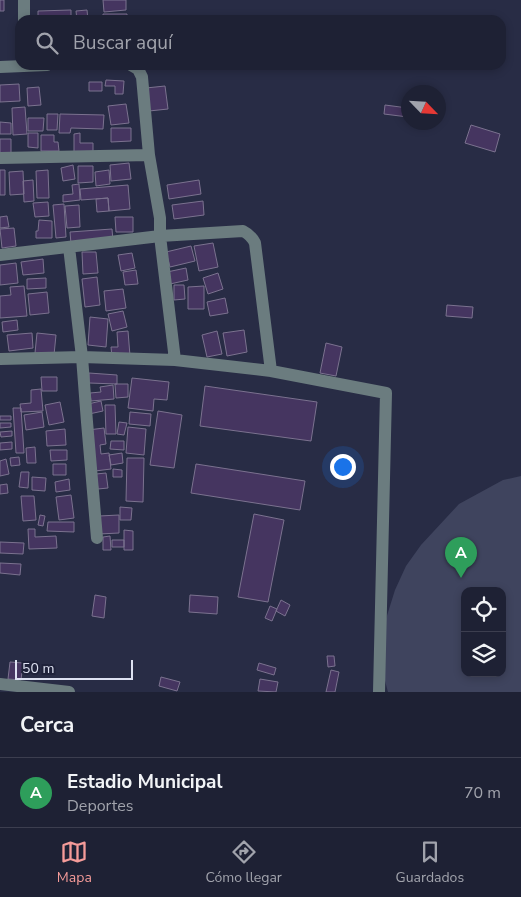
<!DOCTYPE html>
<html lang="es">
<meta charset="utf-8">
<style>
:root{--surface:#1e2134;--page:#2b2e40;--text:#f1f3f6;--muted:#a1a3ac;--line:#3c3e4f;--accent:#f59b99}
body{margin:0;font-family:"Nunito Sans",sans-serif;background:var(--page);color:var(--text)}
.controls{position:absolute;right:15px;bottom:15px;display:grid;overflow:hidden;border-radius:10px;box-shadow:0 2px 8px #0003}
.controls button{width:45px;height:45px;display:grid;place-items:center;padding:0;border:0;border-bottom:1px solid var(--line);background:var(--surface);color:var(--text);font:25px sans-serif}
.compass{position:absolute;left:401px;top:85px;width:45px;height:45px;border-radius:50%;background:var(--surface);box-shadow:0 2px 8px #0003;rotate:115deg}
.scale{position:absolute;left:15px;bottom:12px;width:118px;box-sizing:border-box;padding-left:5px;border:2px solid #dde1f1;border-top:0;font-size:14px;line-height:18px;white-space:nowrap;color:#dde1f1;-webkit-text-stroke:4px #1f223a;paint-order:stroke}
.you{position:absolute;left:342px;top:466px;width:18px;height:18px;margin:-12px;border:4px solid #fff;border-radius:50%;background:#1a73e8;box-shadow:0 0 0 8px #1a73e833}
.badge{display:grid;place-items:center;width:32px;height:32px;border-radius:50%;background:var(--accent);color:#fff;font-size:16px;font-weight:700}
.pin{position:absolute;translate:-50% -41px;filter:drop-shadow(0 1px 2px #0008)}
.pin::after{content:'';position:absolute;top:26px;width:18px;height:15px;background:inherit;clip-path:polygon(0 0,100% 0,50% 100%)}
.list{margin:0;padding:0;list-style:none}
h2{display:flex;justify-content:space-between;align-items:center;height:65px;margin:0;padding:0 20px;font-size:21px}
h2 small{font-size:16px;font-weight:400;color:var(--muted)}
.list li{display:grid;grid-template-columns:32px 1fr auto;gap:15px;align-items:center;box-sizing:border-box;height:70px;padding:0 20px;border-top:1px solid var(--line)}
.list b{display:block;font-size:19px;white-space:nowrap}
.list p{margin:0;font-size:16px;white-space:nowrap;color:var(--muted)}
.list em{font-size:16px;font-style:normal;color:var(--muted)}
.icon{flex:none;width:28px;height:28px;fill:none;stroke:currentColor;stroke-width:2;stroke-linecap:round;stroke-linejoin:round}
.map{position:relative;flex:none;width:521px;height:692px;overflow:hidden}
.search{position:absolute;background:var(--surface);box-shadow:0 2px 8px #0003;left:15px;right:15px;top:15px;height:55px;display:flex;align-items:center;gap:12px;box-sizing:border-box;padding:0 18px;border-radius:15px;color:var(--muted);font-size:19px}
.sheet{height:135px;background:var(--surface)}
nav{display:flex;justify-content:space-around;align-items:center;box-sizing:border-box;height:70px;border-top:1px solid var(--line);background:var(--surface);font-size:14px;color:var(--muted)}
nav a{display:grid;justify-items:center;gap:2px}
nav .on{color:var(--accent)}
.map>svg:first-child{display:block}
</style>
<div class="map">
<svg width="521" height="692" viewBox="0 0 521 692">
<rect width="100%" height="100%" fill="#282c45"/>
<path fill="#3f445e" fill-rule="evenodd" d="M521,476V692H388L384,677L385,622L395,590L406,566L421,545L459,504L503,480ZM465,591H502V673H465Z"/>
<path fill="#453560" stroke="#7b728f" d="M0,0H4V11H0Z
M103,0H126V10L104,12Z
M71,10V20H38V11Z
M87,10L88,20H77L76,11Z
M103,14H127V20H103Z
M106,80L124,81L123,94H115V86H105Z
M89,82H102V91H89Z
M19,84L20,101L0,102V85Z
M165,86L168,109L149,111L146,88Z
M39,87L41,105L28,106L27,88Z
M126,104L129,123L111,125L108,106Z
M385,105L408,108V117L384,114Z
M25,107L27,134L13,135L12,108Z
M47,114H58L57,130H47Z
M60,114L104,115L103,129L71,128L70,133H59Z
M28,118H44L43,131H28Z
M0,122L11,123V134H0Z
M471,125L500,134L495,152L465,143Z
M111,128H131V141L111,142Z
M28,133H38V148L28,147Z
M80,133V143H93V153H74V134Z
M41,135H54V142H58L59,151H41Z
M0,139H11V153H0Z
M129,163L131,179L111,181L110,165Z
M73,165L75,179L63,181L61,168Z
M78,166H93V182L78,183Z
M0,170H5V195H0Z
M48,170L49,198H37L36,171Z
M109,170L110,184L96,186L95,172Z
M23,171L24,194L10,195L9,172Z
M33,180L34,201L24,202L23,181Z
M199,180L201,194L169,199L167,185Z
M79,184L80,200L63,202V195L73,194L72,185Z
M128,185L130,209L109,211L108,198L81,200L80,189Z
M108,198L109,211L97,212L96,199Z
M203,201L204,215L174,219L172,205Z
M48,202L49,216L35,217L33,203Z
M64,204L66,237L56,238L53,205Z
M79,205L80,227L67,228L65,206Z
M7,216L9,227L0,228V217Z
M115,217H133V232H116Z
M39,220L52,221V238H36V231H38Z
M14,228L16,246L2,248L0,229Z
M112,229L113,241L71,244L70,232Z
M213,243L218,267L199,271L194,246Z
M191,246L195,261L170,267L166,252Z
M82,252H96L98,273L83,274Z
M132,253L135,268L121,271L118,255Z
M43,259L44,273L23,275L21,262Z
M16,263L18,283L0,285V265Z
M186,268L188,280L170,284L167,272Z
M136,270L138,284L125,285L123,272Z
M218,273L223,289L208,294L203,278Z
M97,277L100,305L85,307L82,279Z
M46,278V288L27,289V279Z
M174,285H184L185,299L174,300Z
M24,286L27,316L0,318V296L11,295L10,287Z
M204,286V309H188V287Z
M123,289L126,308L106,311L104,291Z
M47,292L49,313L30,315L28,294Z
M225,298L228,313L210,316L207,302Z
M447,305L473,307L472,318L446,316Z
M123,311L127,327L112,331L108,314Z
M90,317L108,319L106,347L88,345Z
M17,320L18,330L3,332L2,322Z
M244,330L247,352L227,356L223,333Z
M128,331L130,356L112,357L111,347H118L117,332Z
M217,331L222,354L207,357L202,335Z
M32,333L33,348L9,351L7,335Z
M37,333L56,335L54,355L35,353Z
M326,343L342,347L336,376L320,373Z
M89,373L117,375V384L89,383Z
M41,377H57V391H42Z
M132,378L169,382L167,400L154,399L153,411L128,408Z
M115,384H128V397L116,398Z
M113,385L114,399L91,401L90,393L101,392L100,387Z
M205,386L317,402L311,441L200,426Z
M41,389L43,411L21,412L20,404L31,403V390Z
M101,401L103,411L89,414L88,404Z
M60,402L64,422L49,425L45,405Z
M105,405H115L116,434H106Z
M13,408H21L24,453H16Z
M158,411L182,415L174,468L150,465Z
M42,412L44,427L26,430L24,415Z
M130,412L151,414L150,426L129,424Z
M0,416H11V420H0Z
M119,422L127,423L124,435L117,434Z
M0,423H11V427L0,428Z
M128,427L146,429L144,455L126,453Z
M104,428L106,444L100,445L101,454L109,453L111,469L95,471L88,430Z
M65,429L66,445L47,446L46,431Z
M12,431V436L1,437L0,432Z
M111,441H124V450L110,449Z
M12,442V449L0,450V443Z
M35,447L36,463H27L26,448Z
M50,450H67V460L51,461Z
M122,453L123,463L111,465L109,455Z
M19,457L20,465L11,466L10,458Z
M127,458H144L143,502L126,501Z
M6,459L9,474L0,476V461Z
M53,464H66V475H53Z
M196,464L305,481L300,510L191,493Z
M113,469L122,470V477H113Z
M21,472H29L28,488L19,487Z
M106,473L108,488L98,489L96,474Z
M32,477L46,478L45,491L32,490Z
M69,479L70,490L56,492L55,482Z
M7,484L8,493L0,494V485Z
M71,495L74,518L59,520L56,497Z
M21,496H34L36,520L23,521Z
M120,507L132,508L131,520H120Z
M254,514L284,520L268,602L238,597Z
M40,515L45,516L43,526L38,525Z
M119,515V533L99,534V516Z
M48,522H74V532L47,531Z
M28,529H35V537L56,536L57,548L29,549Z
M124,530L133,531V550H124Z
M110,536L111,550H103V537Z
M112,540H124V547H112Z
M0,542L24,543L23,554L0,553Z
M0,563L21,564L20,575L0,573Z
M95,595L106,597L104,618L92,616Z
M190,595L218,597L217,614L189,612Z
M281,600L290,605L285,616L276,611Z
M270,606L277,609L272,621L265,618Z
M327,656H334L335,666L328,667Z
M10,662L23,663L21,680L8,679Z
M259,663L276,668L274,675L257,670Z
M331,670L339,672L335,692H326Z
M161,677L180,682L177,691L159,686Z
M260,679L278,682L276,692L258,691Z"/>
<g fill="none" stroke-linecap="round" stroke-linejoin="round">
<path stroke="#6b7c7f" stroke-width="12" d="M24,0V20
M131,65L138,69L142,77L149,155L160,218V236L175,360
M0,67L47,65
M0,158L149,155
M69,247L82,357L87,422L97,538
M0,255L160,236L243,231C249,234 252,237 255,243L271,371
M0,359L82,357L175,360L271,371L386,393L379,692
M0,684L69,692"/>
</g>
</svg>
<div class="controls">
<button><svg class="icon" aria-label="locate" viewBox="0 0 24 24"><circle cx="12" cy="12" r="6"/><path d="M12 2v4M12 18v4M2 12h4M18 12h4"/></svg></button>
<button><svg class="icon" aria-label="layers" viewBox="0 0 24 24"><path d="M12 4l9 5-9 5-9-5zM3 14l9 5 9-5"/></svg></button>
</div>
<svg class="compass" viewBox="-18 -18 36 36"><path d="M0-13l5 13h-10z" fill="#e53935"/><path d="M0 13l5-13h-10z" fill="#a1a3ac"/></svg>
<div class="scale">50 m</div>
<div class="you"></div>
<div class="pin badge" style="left:461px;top:578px;background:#2e9e5b">A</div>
<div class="search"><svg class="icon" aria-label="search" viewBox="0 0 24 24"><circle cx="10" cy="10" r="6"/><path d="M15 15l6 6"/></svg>Buscar aquí</div>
</div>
<section class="sheet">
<h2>Cerca<small></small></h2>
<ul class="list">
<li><span class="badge" style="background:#2e9e5b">A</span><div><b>Estadio Municipal</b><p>Deportes</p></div><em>70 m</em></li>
</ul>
</section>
<nav>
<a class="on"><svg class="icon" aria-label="map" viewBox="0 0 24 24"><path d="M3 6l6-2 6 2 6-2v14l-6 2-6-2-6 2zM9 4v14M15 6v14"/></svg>Mapa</a>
<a><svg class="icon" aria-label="directions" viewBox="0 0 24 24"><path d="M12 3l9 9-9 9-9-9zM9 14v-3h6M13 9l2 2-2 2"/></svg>Cómo llegar</a>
<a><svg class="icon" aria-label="saved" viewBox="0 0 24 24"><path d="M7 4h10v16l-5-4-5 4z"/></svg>Guardados</a>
</nav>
